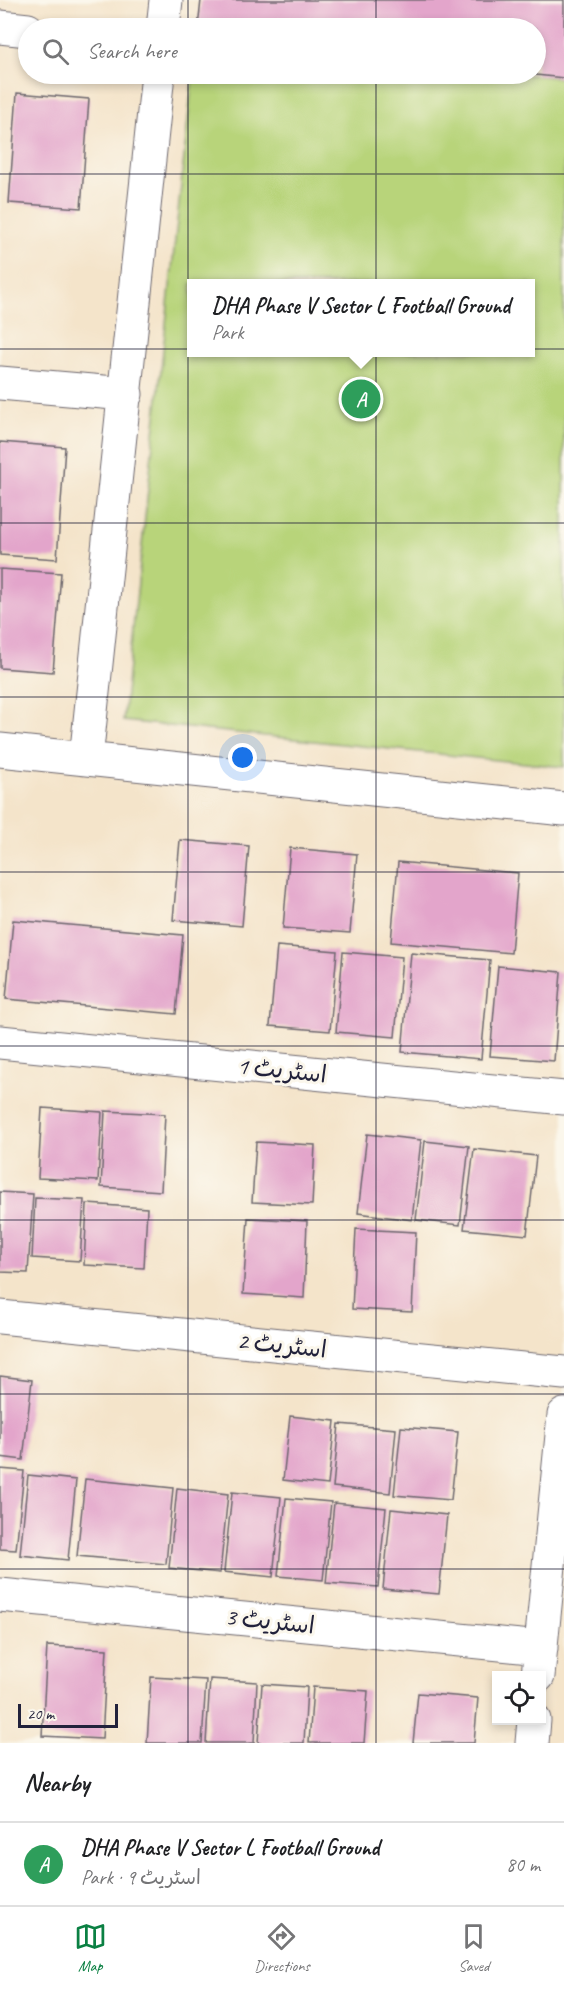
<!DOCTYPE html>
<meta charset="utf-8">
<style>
:root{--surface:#fff;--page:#f6f6f6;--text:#202124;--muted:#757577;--line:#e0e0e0;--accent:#0b8043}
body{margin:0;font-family:Caveat,"Playpen Sans Arabic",sans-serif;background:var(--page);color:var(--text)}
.controls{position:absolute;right:18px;bottom:18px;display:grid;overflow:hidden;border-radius:0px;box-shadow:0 3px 9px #0003}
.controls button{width:54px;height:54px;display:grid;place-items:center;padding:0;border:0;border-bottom:2px solid var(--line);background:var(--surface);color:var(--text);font:30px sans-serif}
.scale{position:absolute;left:18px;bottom:15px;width:100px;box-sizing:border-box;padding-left:6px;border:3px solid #22223b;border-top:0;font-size:16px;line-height:21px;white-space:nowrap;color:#22223b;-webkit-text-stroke:4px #fbf7ec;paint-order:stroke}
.you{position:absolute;left:243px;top:758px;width:21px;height:21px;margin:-15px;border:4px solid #fff;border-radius:50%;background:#1a73e8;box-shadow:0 0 0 9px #1a73e833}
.badge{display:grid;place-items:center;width:39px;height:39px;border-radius:50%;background:var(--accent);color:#fff;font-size:20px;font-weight:700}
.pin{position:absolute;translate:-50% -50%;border:3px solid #fff;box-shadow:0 2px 6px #0006}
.popup{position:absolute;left:187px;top:279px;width:348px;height:78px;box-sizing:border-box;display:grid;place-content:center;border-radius:0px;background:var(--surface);filter:drop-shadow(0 2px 4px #0005);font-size:20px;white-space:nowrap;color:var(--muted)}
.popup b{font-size:22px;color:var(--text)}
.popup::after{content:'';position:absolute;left:50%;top:100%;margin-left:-12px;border:12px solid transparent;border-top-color:var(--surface)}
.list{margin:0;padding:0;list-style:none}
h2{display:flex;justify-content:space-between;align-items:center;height:78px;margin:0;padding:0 24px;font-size:26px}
h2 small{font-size:20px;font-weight:400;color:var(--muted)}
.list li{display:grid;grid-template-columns:39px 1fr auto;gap:18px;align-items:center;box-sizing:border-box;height:84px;padding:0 24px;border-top:2px solid var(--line)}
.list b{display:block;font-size:22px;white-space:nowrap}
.list p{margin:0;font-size:20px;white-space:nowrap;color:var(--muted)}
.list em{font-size:20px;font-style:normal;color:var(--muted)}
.icon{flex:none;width:33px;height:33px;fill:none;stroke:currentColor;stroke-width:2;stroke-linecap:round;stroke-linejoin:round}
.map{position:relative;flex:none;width:564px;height:1743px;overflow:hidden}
.search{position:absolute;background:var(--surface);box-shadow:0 3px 9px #0003;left:18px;right:18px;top:18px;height:66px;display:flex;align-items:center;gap:15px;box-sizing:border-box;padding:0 21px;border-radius:33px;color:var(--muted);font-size:22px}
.sheet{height:162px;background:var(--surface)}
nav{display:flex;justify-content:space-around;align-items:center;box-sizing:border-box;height:84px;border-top:2px solid var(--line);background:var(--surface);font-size:16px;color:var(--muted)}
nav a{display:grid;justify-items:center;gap:3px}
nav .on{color:var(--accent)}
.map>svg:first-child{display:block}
</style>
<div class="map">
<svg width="564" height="1743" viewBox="0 0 564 1743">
<rect width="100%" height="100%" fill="#fbf7ec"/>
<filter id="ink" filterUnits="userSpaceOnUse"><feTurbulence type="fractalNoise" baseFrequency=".0167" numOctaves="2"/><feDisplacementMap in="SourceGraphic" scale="12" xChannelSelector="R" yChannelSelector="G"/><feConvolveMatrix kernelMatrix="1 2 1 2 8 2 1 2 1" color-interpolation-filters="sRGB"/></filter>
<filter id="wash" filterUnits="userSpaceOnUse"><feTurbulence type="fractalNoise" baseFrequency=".008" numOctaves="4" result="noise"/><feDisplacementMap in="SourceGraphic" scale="24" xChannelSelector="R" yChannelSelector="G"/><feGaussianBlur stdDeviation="1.35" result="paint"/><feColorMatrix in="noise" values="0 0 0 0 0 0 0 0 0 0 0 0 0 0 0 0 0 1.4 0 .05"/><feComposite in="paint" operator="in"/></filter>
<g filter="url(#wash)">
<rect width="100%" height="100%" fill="#f4e4ca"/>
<path fill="#b8d47a" stroke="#6d7b5a" stroke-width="1.5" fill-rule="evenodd" d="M193,74H520L564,78V767L123,721ZM192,284H530V352H192Z"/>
<g id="blocks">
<path fill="#e3a5cb" d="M201,0H564V78L536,75V28H198Z
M17,93L89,99L81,208L9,203Z
M0,442L65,447L57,559L0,555Z
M0,569L61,573L53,672L0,668Z
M180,840L249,846L242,926L173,920Z
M290,848L357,854L350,933L283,928Z
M398,862L518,873L511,953L391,942Z
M13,920L183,935L176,1014L6,999Z
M277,946L337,951L330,1031L270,1026Z
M343,952L402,957L395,1037L336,1032Z
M411,953L490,960L481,1059L402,1052Z
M498,966L561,972L554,1061L490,1056Z
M42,1108L102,1112L98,1181L38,1178Z
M105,1111L165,1114L161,1191L101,1187Z
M367,1134L421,1140L412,1220L358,1213Z
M425,1141L469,1146L460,1225L416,1220Z
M256,1142L315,1145L312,1205L252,1202Z
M474,1149L536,1156L527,1235L464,1229Z
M0,1192L33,1194L28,1273L0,1272Z
M35,1198L84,1200L80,1261L32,1258Z
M87,1204L147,1208L144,1268L84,1265Z
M248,1218L307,1221L304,1298L243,1294Z
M356,1229L416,1232L412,1312L352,1309Z
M0,1376L32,1380L23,1460L0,1457Z
M290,1416L335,1421L328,1485L283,1480Z
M339,1424L396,1429L390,1493L333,1487Z
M401,1427L458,1432L451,1500L394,1495Z
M0,1469L24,1471L16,1550L0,1549Z
M28,1475L76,1480L68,1560L20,1555Z
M85,1479L173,1488L166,1564L77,1556Z
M177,1488L228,1494L220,1573L169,1568Z
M232,1492L281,1497L273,1577L224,1572Z
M286,1498L331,1502L323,1580L278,1576Z
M334,1503L386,1508L378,1587L326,1583Z
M391,1509L447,1515L439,1594L383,1589Z
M47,1646L107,1649L102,1739L42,1736Z
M151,1677L206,1680L202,1743H147Z
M210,1679L257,1682L254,1743H206Z
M262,1684L307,1687L304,1743H258Z
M313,1687L368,1691L364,1743H309Z
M418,1693L478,1698L474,1743H413Z"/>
</g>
</g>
<g filter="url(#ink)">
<use href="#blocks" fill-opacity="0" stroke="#6c666d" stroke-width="1.5"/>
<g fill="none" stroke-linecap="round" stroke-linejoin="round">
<g stroke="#6c666d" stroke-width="35">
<path id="street" d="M0,27L28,30
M163,28L166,0
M0,383L126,394
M0,750L564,809
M86,759L158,74
M0,1042L564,1098
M0,1317L564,1373
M0,1595L541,1648
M538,1676L564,1415
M532,1743L534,1720"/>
</g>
<use href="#street" stroke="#fff" stroke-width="33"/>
</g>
</g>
<path fill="none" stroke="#22223b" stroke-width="1.5" stroke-opacity="0.55" d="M188,0V28M376,0V28M188,74V1743M376,74V1743M0,174H564M0,349H564M0,523H564M0,697H564M0,872H564M0,1046H564M0,1220H564M0,1394H564M0,1569H564"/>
<g text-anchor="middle" stroke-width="6" stroke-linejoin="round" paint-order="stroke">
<g font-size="24" fill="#22223b" stroke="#fbf7ec">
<text transform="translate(282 1070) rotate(6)" y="8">اسٹریٹ 1</text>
<text transform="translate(282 1345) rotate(6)" y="8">اسٹریٹ 2</text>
<text transform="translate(270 1621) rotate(6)" y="8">اسٹریٹ 3</text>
</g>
</g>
</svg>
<div class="controls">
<button><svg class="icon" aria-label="locate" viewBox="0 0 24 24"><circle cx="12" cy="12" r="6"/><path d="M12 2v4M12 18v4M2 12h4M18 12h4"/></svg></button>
</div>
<div class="scale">20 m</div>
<div class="you"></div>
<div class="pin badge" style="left:361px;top:399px;background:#2e9e5b">A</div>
<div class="popup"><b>DHA Phase V Sector L Football Ground</b>Park</div>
<div class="search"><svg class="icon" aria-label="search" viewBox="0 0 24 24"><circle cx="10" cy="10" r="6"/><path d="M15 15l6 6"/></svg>Search here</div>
</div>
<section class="sheet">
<h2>Nearby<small></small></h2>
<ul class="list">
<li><span class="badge" style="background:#2e9e5b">A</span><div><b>DHA Phase V Sector L Football Ground</b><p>Park · اسٹریٹ 9</p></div><em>80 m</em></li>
</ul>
</section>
<nav>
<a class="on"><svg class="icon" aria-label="map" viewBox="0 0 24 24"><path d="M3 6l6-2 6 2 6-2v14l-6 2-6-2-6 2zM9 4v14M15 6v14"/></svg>Map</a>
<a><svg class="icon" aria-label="directions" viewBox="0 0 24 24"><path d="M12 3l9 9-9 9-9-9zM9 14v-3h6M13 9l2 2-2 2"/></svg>Directions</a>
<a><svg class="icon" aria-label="saved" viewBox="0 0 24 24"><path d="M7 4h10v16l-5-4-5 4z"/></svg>Saved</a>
</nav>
